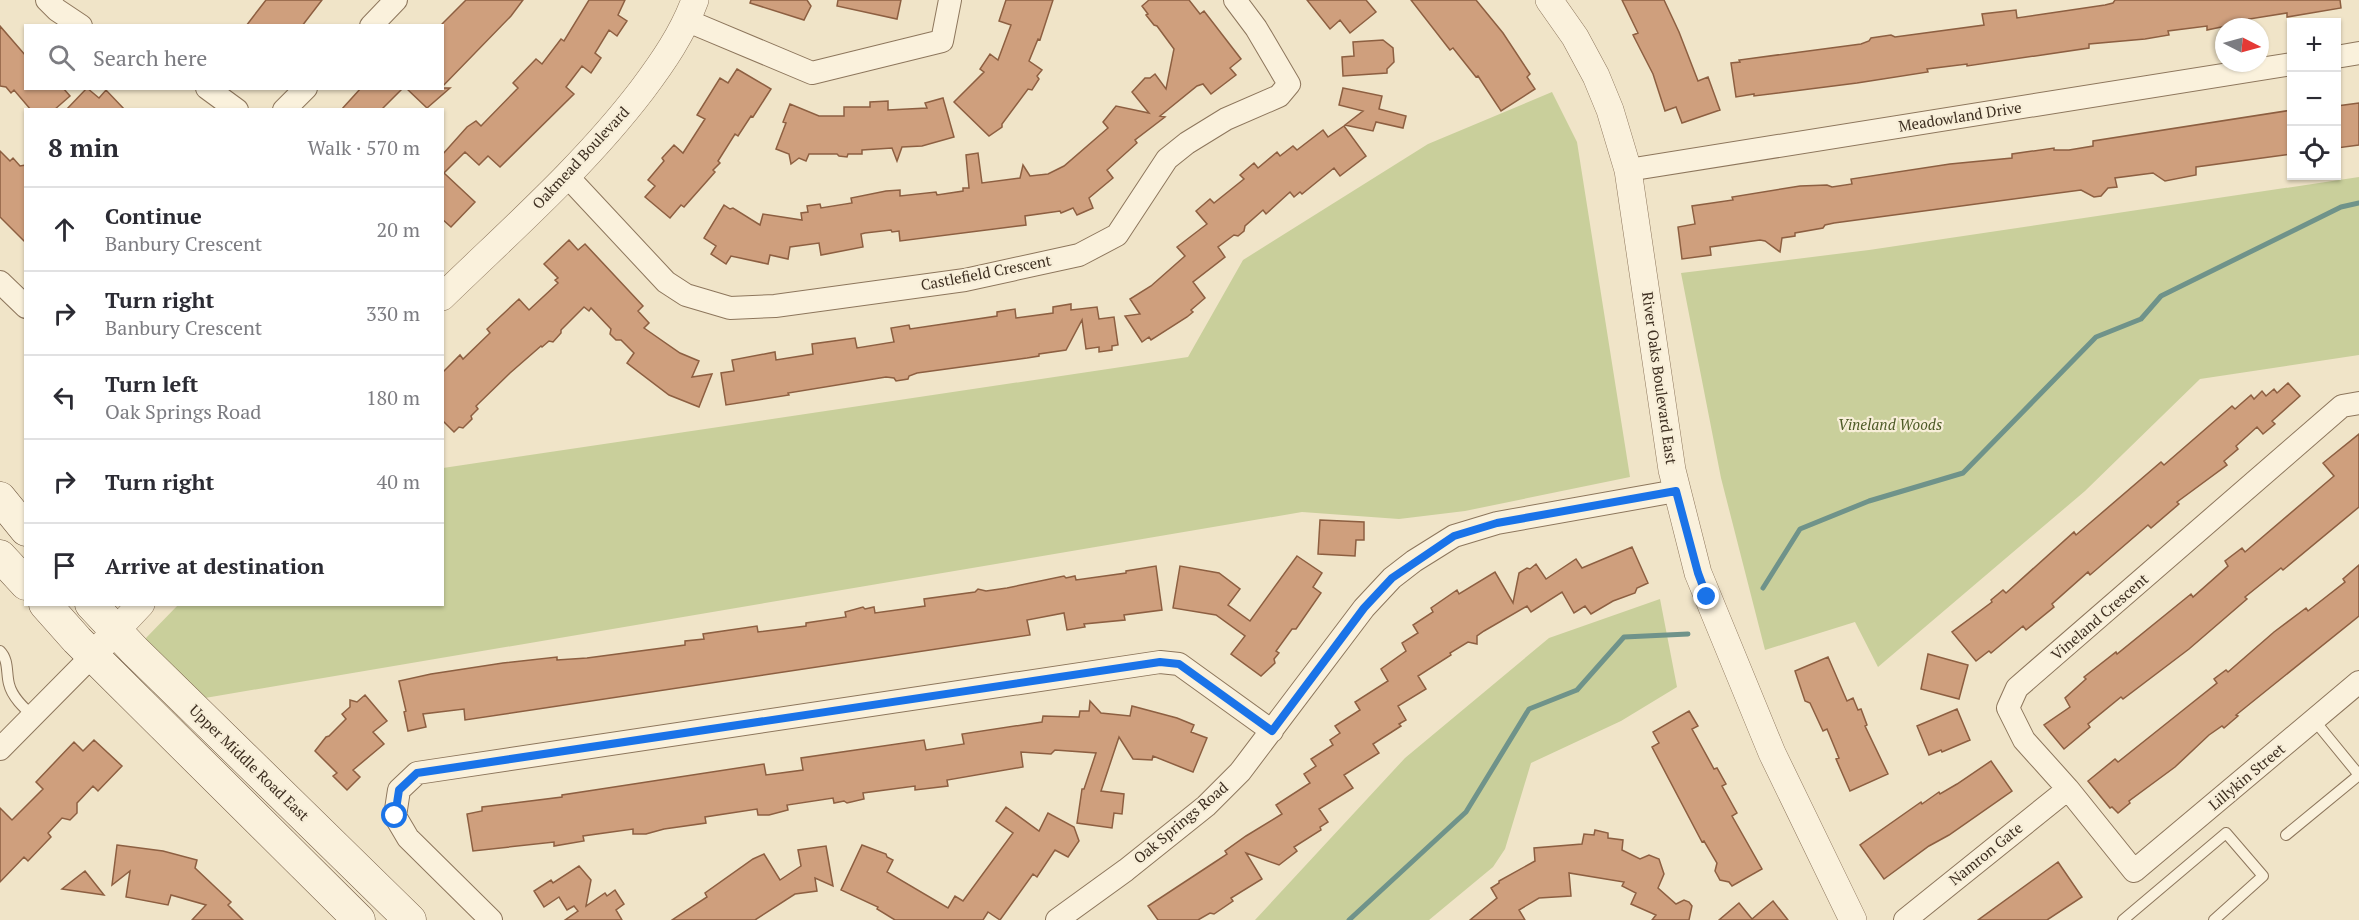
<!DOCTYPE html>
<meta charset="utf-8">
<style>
:root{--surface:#fff;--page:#f2f2f3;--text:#2b2b33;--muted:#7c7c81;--line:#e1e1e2}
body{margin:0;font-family:"PT Serif",serif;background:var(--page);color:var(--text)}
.controls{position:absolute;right:18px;top:18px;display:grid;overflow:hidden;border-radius:0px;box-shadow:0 2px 4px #0004}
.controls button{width:54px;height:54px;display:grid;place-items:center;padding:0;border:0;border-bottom:2px solid var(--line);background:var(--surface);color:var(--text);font:30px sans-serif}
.compass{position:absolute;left:2215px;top:18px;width:54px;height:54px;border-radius:50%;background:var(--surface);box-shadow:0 2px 4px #0004;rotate:96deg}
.stop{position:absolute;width:18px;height:18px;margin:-14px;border:4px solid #1a73e8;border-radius:50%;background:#fff}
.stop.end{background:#1a73e8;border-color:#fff;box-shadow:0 2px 6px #0008}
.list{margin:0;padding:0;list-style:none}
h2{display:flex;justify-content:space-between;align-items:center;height:78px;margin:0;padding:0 24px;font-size:26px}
h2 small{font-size:20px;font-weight:400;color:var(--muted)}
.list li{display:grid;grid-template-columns:39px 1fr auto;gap:18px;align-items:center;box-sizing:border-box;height:84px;padding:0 24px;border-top:2px solid var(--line)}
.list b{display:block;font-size:22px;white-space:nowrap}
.list p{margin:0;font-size:20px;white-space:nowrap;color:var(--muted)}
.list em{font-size:20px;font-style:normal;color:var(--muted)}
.icon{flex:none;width:33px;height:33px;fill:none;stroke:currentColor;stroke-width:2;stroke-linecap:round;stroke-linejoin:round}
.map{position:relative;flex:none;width:2359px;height:920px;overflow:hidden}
.search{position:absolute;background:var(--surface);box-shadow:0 2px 4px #0004;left:24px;top:24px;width:420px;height:66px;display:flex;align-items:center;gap:15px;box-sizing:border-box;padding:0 21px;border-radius:0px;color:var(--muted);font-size:22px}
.panel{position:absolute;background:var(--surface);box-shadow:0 2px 4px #0004;left:24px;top:108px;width:420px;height:498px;border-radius:0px}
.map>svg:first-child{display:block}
</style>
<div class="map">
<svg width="2359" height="920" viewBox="0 0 2359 920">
<rect width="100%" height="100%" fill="#f0e4c8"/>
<path fill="#c9cf9b" d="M1552,92L1577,142L1630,477L1465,511L1399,519L1302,512L205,698L145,639L178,605L442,604L443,468L1188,357L1243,260L1428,144Z
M2359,177V355L2200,379L2085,491L1878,667L1855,622L1765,650L1721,478L1681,273L1869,250Z
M1660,599L1677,687L1621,721L1531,763L1505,849L1493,867L1429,920H1255L1405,758L1549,638Z"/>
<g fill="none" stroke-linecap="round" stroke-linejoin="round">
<path stroke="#6f938a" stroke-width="5" d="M1763,588L1800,529L1869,501L1963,473L2096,337L2141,319L2161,296L2341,207L2359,203
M1349,920L1466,812L1529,709L1577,690L1624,637L1688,634"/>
</g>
<path fill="#cf9f7d" stroke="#8d5f41" stroke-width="1.5" d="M266,0H322L302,26H246Z
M466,0H523L511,16L442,87V24Z
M589,0H625L618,15L627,21L617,36L609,30L595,53L601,58L591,73L582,66L566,87L574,94L500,167L488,156L479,165L465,152L444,173L475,202L451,227L442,219V155L467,127L476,121L481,126L518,88L513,83L536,59L542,64L561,39L564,41Z
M751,0H807L811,6L804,20L750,3Z
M838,0H901L897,19L837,6Z
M1006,0H1053L1040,40L1038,39L1029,61L1042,70L1037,76L1039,79L1032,90L1028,89L1002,124V127L989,136L954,102L984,72L980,69L990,54L998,60L1011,25L999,21Z
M1149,0H1189L1200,14L1204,11L1241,59L1230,68L1236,75L1211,94L1203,84L1197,86L1160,116L1165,117L1135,140L1137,143L1107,170L1113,178L1089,198L1093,208L1077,215L1073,208L1061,213L1060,211L1025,216L1026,225L900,241L899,231L892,232L891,230L865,233L861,234L863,247L821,255L819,243L790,247L788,259L770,255L768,264L731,256L726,264L711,254L716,246L704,238L724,205L730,209L733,208L760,225L763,214L802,220L801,213L808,212L807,206L820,204L821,208L852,203L851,198L886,191L900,190V196L936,192L937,195L963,191V188H969L966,155L978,153L982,183L1020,178L1023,165L1030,176L1048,174L1064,166L1108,128L1103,122L1116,106L1149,113L1132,92L1145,78H1150L1155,74L1166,89L1174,49L1157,26L1154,25L1146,15L1148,14L1142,6Z
M1307,0H1366L1376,12L1350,33L1340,20L1330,29Z
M1411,0H1476L1503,33L1530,74L1527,77L1535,89L1501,111L1478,76L1476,77L1453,48L1450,50Z
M1622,0H1664L1679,32L1698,81L1708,77L1720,110L1682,123L1676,107L1665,111L1653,74L1633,35L1638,33Z
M2115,0H2340L2341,8L2287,17V13L2249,19L2250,21L2207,30V26L2168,31L2169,35L2145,39L2089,44V48L1967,66V64L1927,69L1928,72L1857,83L1754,96V94L1736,97L1731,63L1740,62L1739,60L1861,44L1869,41L1871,38L1891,35L1895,37L1984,25L1982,14L2016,10L2017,18L2105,5L2113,3Z
M0,26L26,56V88H63L70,96L54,110H31L14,90L11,93L6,87L0,86Z
M1383,40L1393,48L1394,62L1387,69V73L1343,76L1342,57L1354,56L1353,42Z
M737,69L771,89L753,117L751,116L738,136L735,134L718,161L720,163L713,170L715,172L684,207L681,205L670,218L645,197L655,186L648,180L664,161L662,158L674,145L683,153L705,119L697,115L720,78L728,83Z
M87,88L99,98L106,90L125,110H66Z
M361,88H403L381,110H341Z
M406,88H450L427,108Z
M1343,88L1382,96L1379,109L1406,116L1403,128L1376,122L1373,131L1345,125L1363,111L1339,105Z
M943,98L954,137L922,146L902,147L897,161L892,148L862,150V154H848L847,157L839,156L837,154H809L806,161L799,158L791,164L789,154L776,149L786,123L783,122L790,104L819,116H844V107H870V102L888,101V110L927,108L925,103Z
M2359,103V145L2337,148V106Z
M2292,110V154L2196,167V175L2165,181L2153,173L2115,178L2117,187L2108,188L2101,196L2094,197L2081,190L1834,223L1825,225L1823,228L1795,233V236L1782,238L1780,252L1765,241L1760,240L1710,247L1711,255L1682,259L1678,227L1695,224L1692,206L1733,200L1732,197L1800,186L1827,185L1832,187L1852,184L1851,179L1950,164L2012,158V154L2054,148V150H2069L2093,146V141Z
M1344,126L1366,156L1340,176L1334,168L1302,194L1300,192L1294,197L1290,192L1266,214L1263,210L1245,226L1244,231L1238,236L1234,235L1218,247L1225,257L1193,282L1205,298L1191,310L1193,312L1187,317L1151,340L1149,337L1142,342L1125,316L1140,314L1130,299L1151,286L1185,256L1177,247L1207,224L1196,211L1210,199L1214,203L1244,179L1240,175L1254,163L1258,168L1277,152L1280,156L1293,146L1297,150L1323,130L1328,137Z
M0,151L10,161L13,158L20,166L26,165V243L0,217Z
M569,240L578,250L585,244L643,306L638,311L649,323L644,328L680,353L699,361L692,377L712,374L699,407L669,395L627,363L634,353L621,340H616L610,334L611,329L591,308L589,311L584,307L561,330V333L553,342L549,341L542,347L541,346L510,373L476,406L478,409L471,416L472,419L463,428L459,427L454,432L442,420V373L460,355L463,359L490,333L487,329L519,299L529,310L558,283L555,280L558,278L544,264Z
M1071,304V310L1097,307L1099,319L1114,317L1118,345L1112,346V350L1099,352V347L1086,349L1082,320L1066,350L1039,354V356L1027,358L917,373L909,376L908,379L896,381L894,378L886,377L788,393L789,395L726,405L721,373L734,371L732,360L775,352L776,360L813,354L812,344L855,338L857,348L894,342L891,328L909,325L910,329L997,316V312L1015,309L1016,318L1053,313V307Z
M2288,383L2300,396L2272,421L2275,424L2263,434L2257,427L2236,446L2238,449L2224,461L2227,465L2177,502L2179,504L2151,528L2148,525L2090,575L2088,572L2052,604L2054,607L2026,630L2023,626L1991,653L1989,651L1976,661L1952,632L1992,602L1991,600L2003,590L2006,593L2074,532L2076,535L2161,462L2164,465L2232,406L2235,409L2251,395L2254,399L2262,391L2266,396L2274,389L2277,393Z
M2359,434V507L2283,570L2281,568L2245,597L2247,599L2189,649L2123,699L2121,697L2088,724L2090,727L2064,749L2044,725L2070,707L2065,698L2086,679L2084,677L2116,652L2117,654L2191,594L2193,597L2228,566L2225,561L2242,548L2245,552L2334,476L2323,463Z
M1320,520L1364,522V540H1356L1355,556L1318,554Z
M1632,547L1648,583L1637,588L1635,593L1613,601L1591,614L1585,606L1574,613L1562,592L1531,612L1527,606L1484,631L1477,636V644L1468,642L1450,653L1451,655L1418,676L1426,689L1398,706L1406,720L1399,724L1401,726L1373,744L1379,753L1344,775L1353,788L1319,809L1328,822L1320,827L1321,830L1294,847L1297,851L1279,865L1246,853L1262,879L1231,898L1233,901L1214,914L1210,913L1198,920H1158L1148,906L1215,862L1227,854L1225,851L1246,836L1282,814L1276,805L1310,783L1304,774L1316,766L1311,759L1333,745L1330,740L1340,733L1335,726L1360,710L1355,702L1388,681L1381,669L1406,651L1402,643L1418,633L1413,625L1433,612L1431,608L1457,590L1459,594L1495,572L1513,603L1519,573L1527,568L1530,569L1536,564L1546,579L1576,559L1582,568Z
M1297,556L1322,573L1313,587L1321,593L1296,629H1292L1276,651L1279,653L1274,659L1275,663L1261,676L1231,654L1245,636L1216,615L1173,608L1180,566L1219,573L1240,589L1228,605L1250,621Z
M2359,565V616L2236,715L2238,716L2224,728L2222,726L2209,735L2175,767L2129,801L2130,803L2118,813L2112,807L2110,808L2088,781L2115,759L2118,762L2182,711L2217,683L2214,679L2226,670L2228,672L2274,632L2306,608L2308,611L2345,582L2343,579Z
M1156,566L1162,610L1124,615L1125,620L1084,624L1085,627L1067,630L1064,613L1027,620L1030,635L465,720L464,709L423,714L426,727L408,731L404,712L406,711L399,681L431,674L503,663L557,657V660L587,658L685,645V641L704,639L703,634L757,626L758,632L806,626V623L846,617L845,612L863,607L865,609L874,607L875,613L925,606L924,599L975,592L978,589L986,591L1007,588L1064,576L1066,578L1075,576L1076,580L1126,573V571Z
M1928,654L1968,665L1959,699L1921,689Z
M1828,657L1847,701L1853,698L1858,710L1861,709L1867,725L1865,726L1888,774L1850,791L1836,759L1839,758L1827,729L1823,731L1810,703L1805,701L1795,671Z
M365,695L387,721L373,732L384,744L353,770L360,777L347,790L333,776L337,773L315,751L326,737L329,736L346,719L342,714L350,707V700L357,702Z
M1090,701L1101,713L1130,716L1132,706L1177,718L1194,725L1191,732L1207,738L1193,772L1153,756L1152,760L1133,759L1119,737L1101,791L1124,794L1122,814L1114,813L1112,828L1077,823L1082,789H1084L1096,753L1055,750L1051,754L1021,752L1023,767L947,780L948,786L915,790V786L863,793L864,799L847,803L844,801L834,803L833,798L787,805L788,810L769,815H758L757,809L705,817L706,823L664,829L646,834H633V829L583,836L584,841L554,846V842L473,851L467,814L482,811V807L562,797V795L601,789L764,764L766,775L803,770L801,758L924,740L926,750L964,744L962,734L1042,722L1043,716L1079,717L1080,711H1089Z
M1957,709L1970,740L1942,752L1941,750L1929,755L1917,726Z
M1689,711L1698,726L1692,729L1714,769L1717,768L1726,784L1722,786L1737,813L1732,816L1762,869L1732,886L1729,882L1720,880L1715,871L1717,863L1704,841L1702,842L1652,747L1659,743L1653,732Z
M94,740L122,766L98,791L93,786L77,803V813L70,820L62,818L48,833L51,837L28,861L24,857L0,882V808L12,820L43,789L36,782L74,742L83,751Z
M1991,761L2012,791L1949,835L1929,846L1884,879L1860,845L1921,802L1922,804L1939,792L1940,794L1957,784Z
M1006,807L1039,831L1048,813L1074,827L1079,841L1068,857L1055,850L1037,877L1033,874L1000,920L988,912L983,920H895L877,909L878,907L841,890L862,845L886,854L887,857L893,860L887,872L948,908L955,896L963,901L1013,833L996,821Z
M1595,830L1608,833V838L1623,840L1622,850L1640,859L1649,855L1659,859L1664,874L1658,888L1676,904L1684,900L1689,902L1692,906L1689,920H1652L1656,915L1631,904L1636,893L1622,886L1624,882L1569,873L1571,896L1539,898L1519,910L1525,920H1470L1497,898L1491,888L1499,883V881L1535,861L1534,848L1582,844L1584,834L1594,835Z
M117,845L163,851L197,860L195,868L231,902L228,905L243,920H192L206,905L171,895L168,905L126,897L130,871L112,885Z
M826,846L833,886L815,878L817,891L795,894L755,920H672L707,897L705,893L753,859L764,854L780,880L801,866L798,850Z
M2058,862L2082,897L2047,920H1978Z
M579,866L591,880L586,906L605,893L607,896L615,890L624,904L616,910L622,920H565L578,911L574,906L567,910L559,897L544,907L534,891L551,880L553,883Z
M85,871L104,895L62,889Z
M1773,901L1788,920H1719L1739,903L1752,919Z"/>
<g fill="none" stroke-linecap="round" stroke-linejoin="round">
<g stroke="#8d765c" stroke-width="12">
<path id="service" d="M0,651C9,660 6,673 9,684C12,697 24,708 33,716
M2286,835L2359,775L2314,720
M2123,920L2226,833L2263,876L2214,920"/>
</g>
<g stroke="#8d765c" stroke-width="24">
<path id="minor" d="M47,0L57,10L81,26
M688,21L812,73L942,41L950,0
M371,26L396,0
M2336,57L2359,53
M207,88L237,110
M284,110L306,88
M1628,170L2292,64
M567,176L666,282L686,295L730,308L775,306L965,280L1079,255L1117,235L1167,159L1187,143L1226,119L1279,96L1289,84L1256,28L1235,0
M0,282L26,307
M2359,403L2342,406L2017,688L2008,708L2024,740L2068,789L2134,871L2359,682
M0,749L93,655
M491,920L408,838L395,816L399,790L417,773L1160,662L1179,664L1272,731
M1057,920L1126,870L1206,806L1240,772L1364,608L1392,578L1414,561L1454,536L1497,523L1676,491
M1905,920L2068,789"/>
</g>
<g stroke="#8d765c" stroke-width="28">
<path id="tertiary" d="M1549,0L1575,37L1596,76L1610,110L1628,170L1672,470L1698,573L1772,753L1853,920
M442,297C511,230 584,166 642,90C663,62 683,33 695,0
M93,655L141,604"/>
</g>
<g stroke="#6f573f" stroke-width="33">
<path id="secondary" d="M0,498L26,530
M0,556L26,584
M45,604L77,640L359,920
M91,604L134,650L410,920"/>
</g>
<use href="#service" stroke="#faf1dc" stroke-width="10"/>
<use href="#minor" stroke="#faf1dc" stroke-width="22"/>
<use href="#tertiary" stroke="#faf1dc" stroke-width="27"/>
<use href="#secondary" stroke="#faf1dc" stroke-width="32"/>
</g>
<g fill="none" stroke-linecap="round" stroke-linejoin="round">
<path stroke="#1a73e8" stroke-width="8" d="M395,816L399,790L417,773L1160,662L1179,664L1272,731L1364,608L1392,578L1454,536L1497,523L1676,491L1698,573L1707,597"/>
</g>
<g text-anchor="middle" stroke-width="4.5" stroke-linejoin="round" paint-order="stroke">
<g font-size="15" fill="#3d2e20" stroke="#f7eed8">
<text transform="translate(1960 117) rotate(-9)" y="5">Meadowland Drive</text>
<text transform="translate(581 158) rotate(-47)" y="5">Oakmead Boulevard</text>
<text transform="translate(986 273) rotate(-11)" y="5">Castlefield Crescent</text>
<text transform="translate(1659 378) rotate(82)" y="5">River Oaks Boulevard East</text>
<text transform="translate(2100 617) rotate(-41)" y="5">Vineland Crescent</text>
<text transform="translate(249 763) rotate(44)" y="5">Upper Middle Road East</text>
<text transform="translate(2247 777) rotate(-40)" y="5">Lillykin Street</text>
<text transform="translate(1181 823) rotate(-40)" y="5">Oak Springs Road</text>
<text transform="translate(1986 854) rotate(-39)" y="5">Namron Gate</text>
</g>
<g font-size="15" font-style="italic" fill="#4d5a26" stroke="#f7eed8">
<text x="1890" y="430">Vineland Woods</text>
</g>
</g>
</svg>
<div class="controls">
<button>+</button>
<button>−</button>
<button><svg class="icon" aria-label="locate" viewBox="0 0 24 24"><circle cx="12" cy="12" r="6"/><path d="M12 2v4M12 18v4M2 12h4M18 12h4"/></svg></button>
</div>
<svg class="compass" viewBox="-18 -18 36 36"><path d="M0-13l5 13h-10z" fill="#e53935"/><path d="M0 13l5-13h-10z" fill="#7c7c81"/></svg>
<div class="stop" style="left:395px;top:816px"></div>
<div class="stop end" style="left:1707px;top:597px"></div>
<div class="search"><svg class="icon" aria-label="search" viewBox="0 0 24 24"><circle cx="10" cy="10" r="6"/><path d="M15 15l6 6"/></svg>Search here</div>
<section class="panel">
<h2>8 min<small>Walk · 570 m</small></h2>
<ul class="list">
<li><svg class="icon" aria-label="ahead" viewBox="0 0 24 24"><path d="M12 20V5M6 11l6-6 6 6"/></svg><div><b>Continue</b><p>Banbury Crescent</p></div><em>20 m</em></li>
<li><svg class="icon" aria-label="right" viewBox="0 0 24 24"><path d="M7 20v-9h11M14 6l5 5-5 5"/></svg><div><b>Turn right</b><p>Banbury Crescent</p></div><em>330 m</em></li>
<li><svg class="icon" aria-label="left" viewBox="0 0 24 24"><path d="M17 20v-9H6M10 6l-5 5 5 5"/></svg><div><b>Turn left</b><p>Oak Springs Road</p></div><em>180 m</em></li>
<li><svg class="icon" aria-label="right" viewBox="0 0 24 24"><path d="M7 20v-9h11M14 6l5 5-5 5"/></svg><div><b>Turn right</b></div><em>40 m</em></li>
<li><svg class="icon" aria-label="arrive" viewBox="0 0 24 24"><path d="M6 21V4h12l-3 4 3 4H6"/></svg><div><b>Arrive at destination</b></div></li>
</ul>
</section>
</div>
